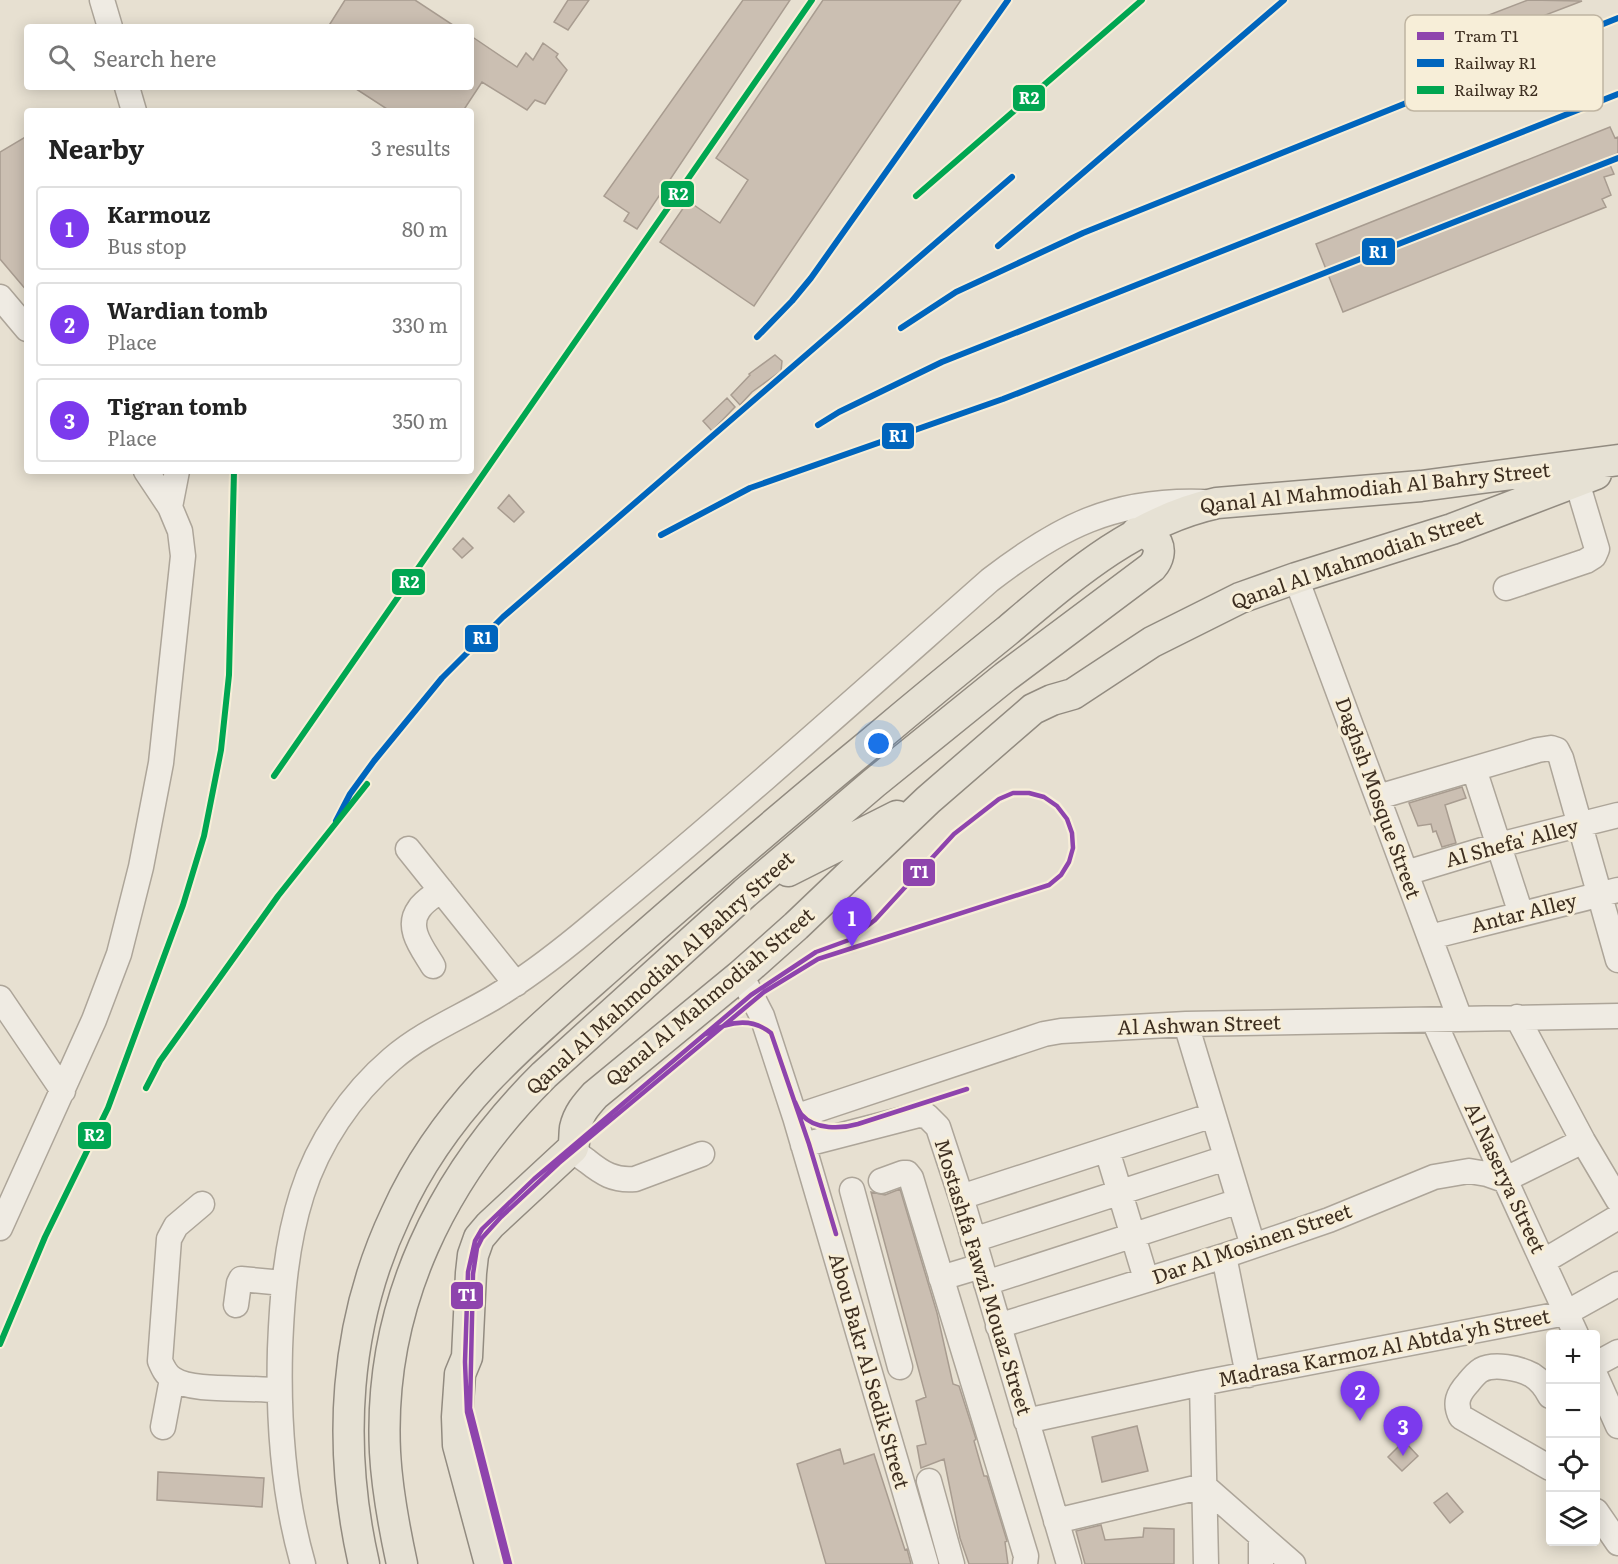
<!DOCTYPE html>
<meta charset="utf-8">
<style>
:root{--surface:#fff;--page:#f6f6f6;--text:#222;--muted:#767676;--line:#e0e0e0;--accent:#7c3aed}
body{margin:0;font-family:Literata,serif;background:var(--page);color:var(--text)}
.controls{position:absolute;right:18px;bottom:18px;display:grid;overflow:hidden;border-radius:6px;box-shadow:0 3px 15px #0003}
.controls button{width:54px;height:54px;display:grid;place-items:center;padding:0;border:0;border-bottom:2px solid var(--line);background:var(--surface);color:var(--text);font:30px sans-serif}
.you{position:absolute;left:879px;top:744px;width:21px;height:21px;margin:-15px;border:4px solid #fff;border-radius:50%;background:#1a73e8;box-shadow:0 0 0 9px #1a73e833}
.badge{display:grid;place-items:center;width:39px;height:39px;border-radius:50%;background:var(--accent);color:#fff;font-size:20px;font-weight:700}
.pin{position:absolute;translate:-50% -50px;filter:drop-shadow(0 2px 3px #0008)}
.pin::after{content:'';position:absolute;top:32px;width:21px;height:18px;background:inherit;clip-path:polygon(0 0,100% 0,50% 100%)}
.list{margin:0;padding:0;list-style:none}
h2{display:flex;justify-content:space-between;align-items:center;height:78px;margin:0;padding:0 24px;font-size:26px}
h2 small{font-size:20px;font-weight:400;color:var(--muted)}
.list li{display:grid;grid-template-columns:39px 1fr auto;gap:18px;align-items:center;box-sizing:border-box;height:84px;margin:0 12px 12px;padding:0 12px;border:2px solid var(--line);border-radius:6px}
.list b{display:block;font-size:22px;white-space:nowrap}
.list p{margin:0;font-size:20px;white-space:nowrap;color:var(--muted)}
.list em{font-size:20px;font-style:normal;color:var(--muted)}
.icon{flex:none;width:33px;height:33px;fill:none;stroke:currentColor;stroke-width:2;stroke-linecap:round;stroke-linejoin:round}
.map{position:relative;flex:none;width:1618px;height:1564px;overflow:hidden}
.search{position:absolute;background:var(--surface);box-shadow:0 3px 15px #0003;left:24px;top:24px;width:450px;height:66px;display:flex;align-items:center;gap:15px;box-sizing:border-box;padding:0 21px;border-radius:6px;color:var(--muted);font-size:22px}
.panel{position:absolute;background:var(--surface);box-shadow:0 3px 15px #0003;left:24px;top:108px;width:450px;height:366px;border-radius:6px}
.map>svg:first-child{display:block}
</style>
<div class="map">
<svg width="1618" height="1564" viewBox="0 0 1618 1564">
<rect width="100%" height="100%" fill="#e7e0d1"/>
<path fill="#cbbfb2" stroke="#a89c90" stroke-width="1.5" d="M345,0H415L456,27H328Z
M568,0H589L568,30L554,22Z
M743,0H790L637,229L624,221L629,213L604,196Z
M823,0H961L754,306L660,242L688,201L720,223L748,180L716,158Z
M1528,0L1582,1L1457,49L1450,30Z
M471,36L517,67L526,53L533,60L543,43L558,54L556,57L567,70L545,104L535,100L527,110L482,82L463,111H390L353,87H471Z
M1610,127L1615,138L1618,137V153L1607,158L1614,174L1604,177L1611,195L1602,199L1606,207L1343,312L1316,244Z
M27,136V291L0,259V152Z
M775,355L782,361L781,371L752,392L740,405L731,395L750,375L749,374Z
M727,398L735,407L712,431L703,421Z
M509,495L524,512L514,522L498,508Z
M463,538L473,548L462,558L453,549Z
M1462,787L1466,798L1445,805L1456,843L1442,847L1436,831L1433,832L1431,824L1418,826L1409,803Z
M900,1189L937,1313L953,1384L959,1386L976,1439L974,1441L984,1476H987L1007,1541L1005,1542L1008,1564H969L960,1538L944,1459L921,1468L917,1446L926,1444L916,1401L926,1397L871,1192L885,1195Z
M1137,1426L1148,1471L1102,1482L1092,1437Z
M1404,1441L1418,1456L1402,1471L1388,1457Z
M840,1449L844,1464L874,1454L905,1550L907,1549L911,1564H826L797,1464Z
M158,1472L264,1478L262,1507L157,1500Z
M1447,1493L1463,1512L1450,1523L1434,1503Z
M1101,1525L1105,1540L1143,1537L1144,1528L1174,1529V1564H1085L1076,1531Z"/>
<g fill="none" stroke-linecap="round" stroke-linejoin="round">
<g stroke="#ada599" stroke-width="27">
<path id="minor" d="M102,0L110,27
M127,87L134,111
M0,297L27,329
M170,507L177,471
M1296,578L1460,1019
M1506,588L1586,561L1594,556L1597,549L1577,482
M1474,769L1521,914
M1378,797L1538,750L1551,748L1557,750L1561,758L1618,960
M408,849L516,984
M1406,873L1499,845L1618,815
M1430,937L1618,890
M433,966C423,949 405,928 419,909C424,901 435,895 441,890
M741,975L762,1016L795,1117L926,1564
M0,998L63,1091
M1517,1017L1583,1141L1618,1200
M1434,1021C1480,1126 1528,1230 1576,1334
M1186,1024L1253,1246
M795,1117L1044,1034L1061,1031L1186,1024L1618,1016
M803,1145L919,1115L927,1116L938,1127L961,1197L1069,1564
M573,1148C576,1153 581,1157 587,1161C602,1173 614,1181 635,1179L702,1154
M1107,1150L1146,1279
M881,1181L903,1173H907L911,1178L1026,1556L1025,1564
M852,1190L900,1367
M961,1197L1213,1115
M202,1204L176,1226L169,1239L160,1361C163,1368 166,1375 173,1379C194,1393 251,1386 279,1391
M0,1228L94,1020L119,954L141,867L161,763L183,556L180,531L170,507L146,471
M973,1240L1226,1158
M1224,1256L1248,1375
M1544,1261L1618,1217
M941,1278L981,1266
M986,1283L1239,1201
M236,1305L239,1283L241,1279L283,1283
M998,1326L1224,1256L1329,1220L1434,1177L1469,1171L1487,1174L1504,1180L1583,1141
M1596,1364L1618,1352
M1596,1377L1618,1426
M1202,1383L1206,1564
M1550,1396C1546,1388 1540,1380 1532,1375C1519,1368 1494,1363 1481,1370C1476,1373 1472,1378 1468,1383C1458,1394 1454,1403 1461,1417L1550,1468
M1026,1421L1202,1383L1566,1313L1618,1284
M163,1427L172,1379
M929,1481L952,1564
M1596,1511L1618,1543
M1056,1521L1204,1486L1293,1564
M1261,1536V1564
M303,1564C283,1494 278,1422 280,1349C282,1297 286,1244 302,1194C318,1143 351,1094 392,1059C422,1033 459,1018 493,998C533,974 568,946 603,916C735,807 862,693 990,580C1059,527 1113,499 1203,502"/>
</g>
<g stroke="#928b80" stroke-width="33">
<path id="major" d="M788,871L897,816
M364,1564C337,1446 344,1324 396,1214C418,1165 450,1120 486,1081C530,1035 579,994 626,952C707,881 788,811 871,743C916,705 961,668 1007,631C1070,578 1134,521 1217,503L1421,486L1618,460
M402,1564C394,1527 387,1490 385,1452C378,1305 442,1176 544,1075L745,893L874,783L1005,677L1152,567C1166,551 1157,532 1136,533
M490,1564L458,1445L457,1417L460,1374L467,1357L471,1273L473,1255L479,1238L490,1225L573,1148C575,1141 574,1135 575,1128C578,1114 586,1105 595,1095L741,975L796,926L928,800L1033,709L1052,700L1073,694L1152,642L1240,598L1296,578L1452,529L1596,474"/>
</g>
<use href="#minor" stroke="#efebe3" stroke-width="24"/>
<use href="#major" stroke="#e6e1d4" stroke-width="30"/>
<g stroke="#f7eed8" stroke-width="10">
<path id="rail-1" d="M998,246L1284,0
M901,328L956,292L1083,233L1618,18
M757,337L792,301L811,278L1008,0
M818,425L839,412L942,362L1618,94
M661,535L750,488L1003,399L1618,158
M336,821L350,794L374,761L442,678L503,617L1012,177"/>
</g>
<g stroke="#f7eed8" stroke-width="10">
<path id="rail-2" d="M916,196L1142,0
M274,776L812,0
M146,1088L160,1061L278,896L367,784
M0,1344L45,1237L108,1108L183,905L204,836L221,750L229,675L234,471"/>
</g>
<use href="#rail-1" stroke="#0065bd" stroke-width="6"/>
<use href="#rail-2" stroke="#00a651" stroke-width="6"/>
<g stroke="#f7eed8" stroke-width="9">
<path id="tram-1" d="M706,1034C727,1022 750,1016 771,1033L809,1144L836,1234
M795,1102C797,1106 799,1112 802,1115C815,1130 841,1129 858,1124L967,1089
M506,1564L467,1412L465,1362L468,1272L475,1241L482,1229L534,1179L751,995L816,952L849,940L875,920L954,834L999,799L1013,793H1029L1044,797L1057,806L1067,819L1072,833L1073,848L1069,862L1061,875L1049,885L818,959L764,992L559,1163L501,1217L482,1238L477,1248L473,1274L470,1408L510,1564"/>
</g>
<use href="#tram-1" stroke="#8e44ad" stroke-width="4.5"/>
</g>
<g text-anchor="middle" stroke-width="6" stroke-linejoin="round" paint-order="stroke">
<g font-size="20" fill="#3d2e20" stroke="#f7eed8">
<text transform="translate(1375 488) rotate(-6)" y="7">Qanal Al Mahmodiah Al Bahry Street</text>
<text transform="translate(1357 560) rotate(-19)" y="7">Qanal Al Mahmodiah Street</text>
<text transform="translate(1378 798) rotate(70)" y="7">Daghsh Mosque Street</text>
<text transform="translate(1512 843) rotate(-15)" y="7">Al Shefa' Alley</text>
<text transform="translate(1524 913) rotate(-14)" y="7">Antar Alley</text>
<text transform="translate(660 973) rotate(-42)" y="7">Qanal Al Mahmodiah Al Bahry Street</text>
<text transform="translate(710 997) rotate(-40)" y="7">Qanal Al Mahmodiah Street</text>
<text transform="translate(1199 1025) rotate(-2)" y="7">Al Ashwan Street</text>
<text transform="translate(1505 1178) rotate(65)" y="7">Al Naserya Street</text>
<text transform="translate(1252 1244) rotate(-19)" y="7">Dar Al Mosinen Street</text>
<text transform="translate(983 1277) rotate(73)" y="7">Mostashfa Fawzi Mouaz Street</text>
<text transform="translate(1384 1348) rotate(-11)" y="7">Madrasa Karmoz Al Abtda'yh Street</text>
<text transform="translate(869 1371) rotate(74)" y="7">Abou Bakr Al Sedik Street</text>
</g>
</g>
<rect x="1405" y="15" width="198" height="96" rx="9" fill="#f7eed8" stroke="#bfb4a1" stroke-width="1.5"/>
<rect x="1417" y="32" width="27" height="8" fill="#8e44ad"/>
<rect x="1417" y="59" width="27" height="8" fill="#0065bd"/>
<rect x="1417" y="86" width="27" height="8" fill="#00a651"/>
<g font-size="16" fill="#3d2e20">
<text x="1454" y="42">Tram T1</text>
<text x="1454" y="69">Railway R1</text>
<text x="1454" y="96">Railway R2</text>
</g>
<g stroke="#f7eed8" stroke-width="2">
<rect x="1012" y="84" width="34" height="28" rx="6" fill="#00a651"/>
<rect x="660" y="180" width="35" height="28" rx="6" fill="#00a651"/>
<rect x="1361" y="237" width="35" height="29" rx="6" fill="#0065bd"/>
<rect x="881" y="422" width="34" height="28" rx="6" fill="#0065bd"/>
<rect x="391" y="568" width="35" height="28" rx="6" fill="#00a651"/>
<rect x="464" y="624" width="35" height="29" rx="6" fill="#0065bd"/>
<rect x="902" y="858" width="34" height="29" rx="6" fill="#8e44ad"/>
<rect x="77" y="1121" width="35" height="29" rx="6" fill="#00a651"/>
<rect x="450" y="1281" width="34" height="29" rx="6" fill="#8e44ad"/>
</g>
<g font-size="16" text-anchor="middle" font-weight="bold" fill="#fff">
<text x="1029" y="104">R2</text>
<text x="678" y="200">R2</text>
<text x="1378" y="258">R1</text>
<text x="898" y="442">R1</text>
<text x="409" y="588">R2</text>
<text x="482" y="644">R1</text>
<text x="919" y="878">T1</text>
<text x="94" y="1141">R2</text>
<text x="467" y="1301">T1</text>
</g>
</svg>
<div class="controls">
<button>+</button>
<button>−</button>
<button><svg class="icon" aria-label="locate" viewBox="0 0 24 24"><circle cx="12" cy="12" r="6"/><path d="M12 2v4M12 18v4M2 12h4M18 12h4"/></svg></button>
<button><svg class="icon" aria-label="layers" viewBox="0 0 24 24"><path d="M12 4l9 5-9 5-9-5zM3 14l9 5 9-5"/></svg></button>
</div>
<div class="you"></div>
<div class="pin badge" style="left:852px;top:947px">1</div>
<div class="pin badge" style="left:1360px;top:1421px">2</div>
<div class="pin badge" style="left:1403px;top:1456px">3</div>
<div class="search"><svg class="icon" aria-label="search" viewBox="0 0 24 24"><circle cx="10" cy="10" r="6"/><path d="M15 15l6 6"/></svg>Search here</div>
<section class="panel">
<h2>Nearby<small>3 results</small></h2>
<ul class="list">
<li><span class="badge">1</span><div><b>Karmouz</b><p>Bus stop</p></div><em>80 m</em></li>
<li><span class="badge">2</span><div><b>Wardian tomb</b><p>Place</p></div><em>330 m</em></li>
<li><span class="badge">3</span><div><b>Tigran tomb</b><p>Place</p></div><em>350 m</em></li>
</ul>
</section>
</div>
